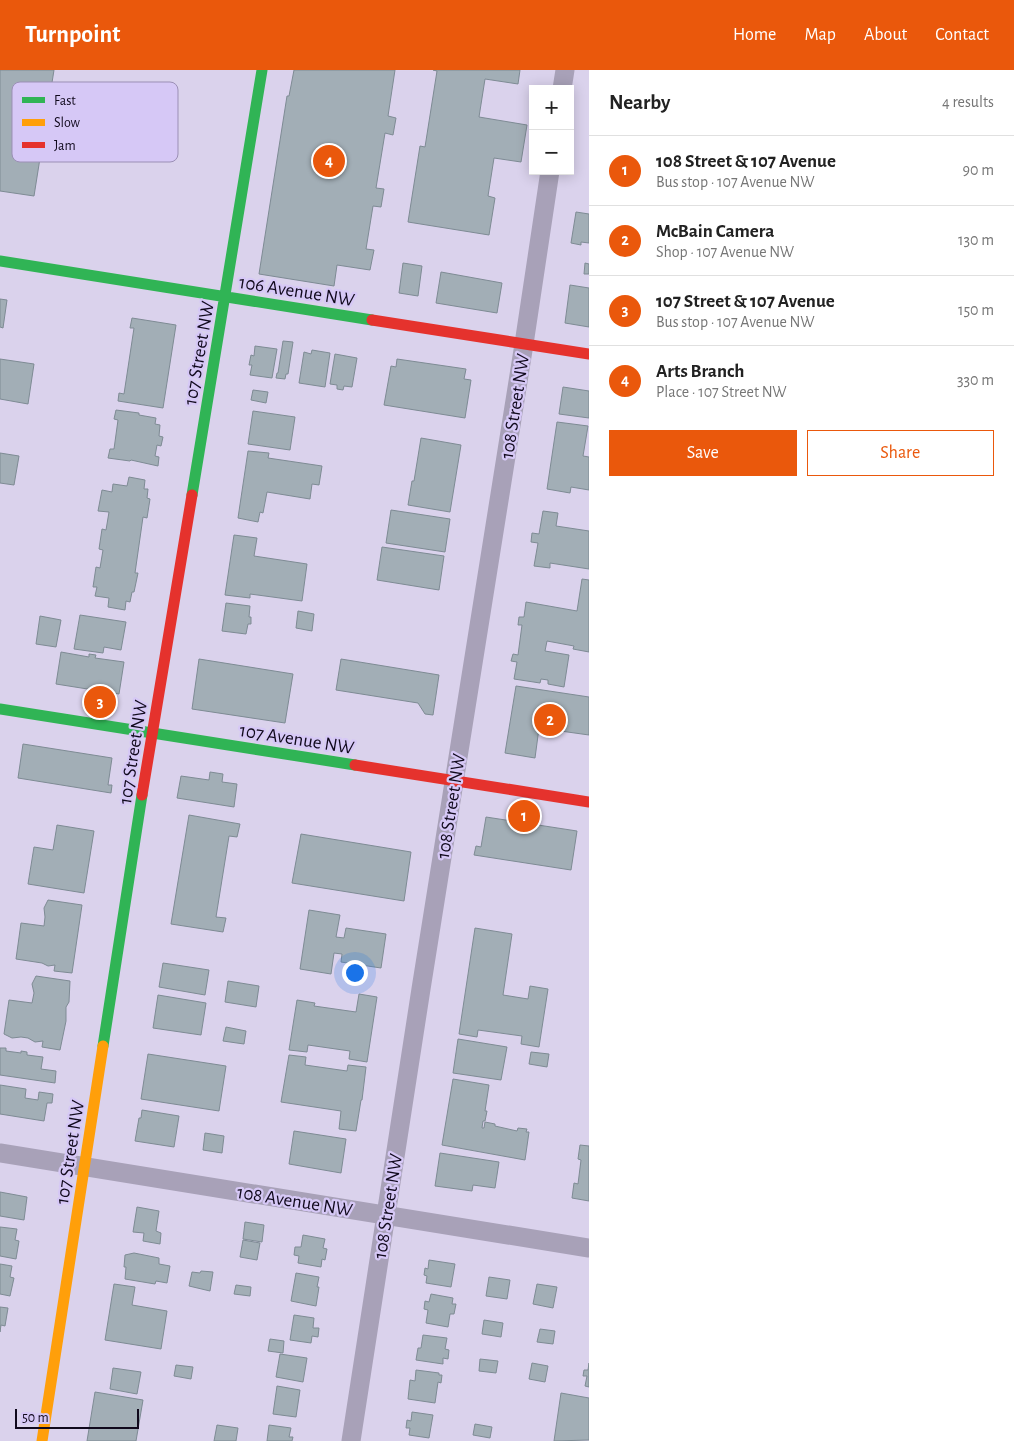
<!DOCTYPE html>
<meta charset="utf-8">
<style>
:root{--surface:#fff;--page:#f2f2f2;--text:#222;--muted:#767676;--line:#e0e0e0;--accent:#ea580c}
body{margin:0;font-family:"Alegreya Sans",sans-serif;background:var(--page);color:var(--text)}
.controls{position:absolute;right:15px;top:15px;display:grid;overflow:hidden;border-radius:0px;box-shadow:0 2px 12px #0003}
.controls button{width:45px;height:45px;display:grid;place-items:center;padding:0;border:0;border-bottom:1px solid var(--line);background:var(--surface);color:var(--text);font:25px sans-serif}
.scale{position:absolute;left:15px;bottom:12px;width:124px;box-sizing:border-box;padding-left:5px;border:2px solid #10091c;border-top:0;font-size:14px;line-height:18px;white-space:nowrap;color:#10091c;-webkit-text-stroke:4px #d6c8f6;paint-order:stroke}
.you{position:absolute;left:354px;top:902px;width:18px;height:18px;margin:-12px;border:4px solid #fff;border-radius:50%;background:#1a73e8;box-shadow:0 0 0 8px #1a73e833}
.badge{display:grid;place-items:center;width:32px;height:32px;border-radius:50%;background:var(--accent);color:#fff;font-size:16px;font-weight:700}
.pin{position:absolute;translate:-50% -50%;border:2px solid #fff;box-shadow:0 1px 5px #0006}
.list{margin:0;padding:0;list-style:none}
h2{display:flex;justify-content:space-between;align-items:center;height:65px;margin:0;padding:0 20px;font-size:21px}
h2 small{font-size:16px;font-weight:400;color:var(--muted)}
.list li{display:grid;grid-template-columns:32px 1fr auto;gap:15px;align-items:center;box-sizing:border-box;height:70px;padding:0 20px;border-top:1px solid var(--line)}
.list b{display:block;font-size:19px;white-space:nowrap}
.list p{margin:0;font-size:16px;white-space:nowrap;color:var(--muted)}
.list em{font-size:16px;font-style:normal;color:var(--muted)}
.actions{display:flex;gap:10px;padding:15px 20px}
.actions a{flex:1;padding:11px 0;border:1px solid var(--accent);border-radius:0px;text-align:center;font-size:18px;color:var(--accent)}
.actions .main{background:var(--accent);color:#fff}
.map{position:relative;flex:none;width:589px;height:1371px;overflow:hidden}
header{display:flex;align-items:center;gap:30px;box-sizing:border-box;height:70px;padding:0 25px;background:var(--accent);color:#fff}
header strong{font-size:24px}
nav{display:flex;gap:28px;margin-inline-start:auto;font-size:18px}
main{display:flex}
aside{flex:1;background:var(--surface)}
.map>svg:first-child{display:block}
</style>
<header>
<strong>Turnpoint</strong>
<nav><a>Home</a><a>Map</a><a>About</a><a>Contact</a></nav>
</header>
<main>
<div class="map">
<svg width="589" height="1371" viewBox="0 0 589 1371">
<rect width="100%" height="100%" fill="#dad2ec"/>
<path fill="#a2aeb6" stroke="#7e8b94" d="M0,0H54L34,126L0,121Z
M294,0H395L388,46L396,48L393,65L385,63L376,118L384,119L381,137L373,136L366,179L374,180L370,200L337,195L334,216L259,204L287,26H289Z
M433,0H520L518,14L485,9L479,47L527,55L521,92L494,88L488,126L495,128L489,165L408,152L420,76L425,77L437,1Z
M576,142L589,144V173L581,172V175L571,173Z
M403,193L422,196L418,226L399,223Z
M585,193L589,194V204H584Z
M441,202L502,213L497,243L436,233Z
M570,215L589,218V257L565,253Z
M0,229L7,230L3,258L0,257Z
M132,248L176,255L163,338L118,331L119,323L124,324L134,258H130Z
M283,271L293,272L288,304H286L285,309L276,308L277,303H278Z
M255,276L277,279L272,308L250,305L252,295H249L251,285L254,286Z
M312,280L330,283L325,317L299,313L304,282L311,284Z
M335,284L357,288L352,317L344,316L343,320L337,319V315L330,314Z
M0,289L34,294L28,334L0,329Z
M397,289L466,299L464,309L471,310L465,348L384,335L391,296L396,297Z
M563,317L589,321V348L559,344Z
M253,320L268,322L266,333L251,330Z
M116,340L139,343V345L156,348L155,354L160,355L159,366L163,367L161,376L157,375L155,386L159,387L158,396L131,390L130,391L108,388L110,379H114L118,350L114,349Z
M253,341L295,347L290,380L248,374Z
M557,352L588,356L583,386L589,387V420L571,417L570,423L547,419Z
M421,368L461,375L450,442L408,435L412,411H414Z
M248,381L269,383L268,388L322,396L319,415L312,414L310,429L267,422L263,443L260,442L258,452L238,448Z
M0,383L19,386L14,415L0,413Z
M129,407L145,410L144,419H148L147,428L150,429L147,448L143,447L135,503H138L134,522H132L130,532L126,531L125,540L108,537L109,528L95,526L97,517H93L96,497L100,498L103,480L99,479L102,459L106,460L109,442L98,441L102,420L112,422L113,414L127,416Z
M391,440L450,449L445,482L386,473Z
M543,441L558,443L556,456L589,461V499L550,493V498L534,496L538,473L531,472L532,463L539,464Z
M234,465L257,468L254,486L307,494L302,531L250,524V528L225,525Z
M382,477L444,486L439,520L377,510Z
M582,509L589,510V582L573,579L574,576L547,571L545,581L569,585L564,617L548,614V610L541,609L540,613L514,609L517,592L511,591L513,584L518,585L522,555H518L519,547H524L526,532L577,541Z
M226,533L250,536L249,547H251V554H248L246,564L222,561Z
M298,541L314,544L312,561L296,558Z
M80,545L126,552L121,580L104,577L103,583L74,579Z
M40,546L61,550L56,577L36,574Z
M61,582L89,587V584L96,585L95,588L124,592L119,624L56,614Z
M199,589L293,604L285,653L192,639Z
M341,589L439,605L433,645L425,644L418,633L336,620Z
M516,616L589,627V665L539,658L535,688L505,683Z
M23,674L112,688L108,715H112L111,723L18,708Z
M210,702L223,704L222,712L237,714L234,737L177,728L181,706L209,710Z
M189,745L240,754L237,767L229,766L216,847L226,848L223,862L171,854Z
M486,747L577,761L571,800L474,785L476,776L481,777Z
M57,755L94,761L84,823L28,814L34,777L53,780Z
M301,764L411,782L404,831L292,813Z
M48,830L82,835L72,903L54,901L55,895L48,896L42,893L16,889L21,853L44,856L45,847L44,838Z
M309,840L340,845L336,867L344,868L346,858L386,864L381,898L341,892L342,884L334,883L331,904L300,899Z
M475,858L512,864L503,925L528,929L530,916L548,919L539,977L521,974L522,966L478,960L477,967L459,964Z
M163,893L209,900L205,925L159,917Z
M36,906L70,911L69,932L66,937V951L60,980L42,977L43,971L35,972L28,968L21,967L12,968L4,964L9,930L32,933L34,923L32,914Z
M228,911L259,916L256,937L225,932Z
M359,924L377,927L367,992L349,989L350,981L308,975L307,982L289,980L297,930L315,933L314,936L356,942Z
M158,925L206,933L201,965L153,958Z
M226,957L246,961L244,974L223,971Z
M458,969L507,977L501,1010L453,1003Z
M0,978H6V981L21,983V981L27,982V985L43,987L41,999L56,1001L55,1013L0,1005Z
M531,982L549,984L547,997L529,994Z
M148,984L226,996L219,1041L141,1029Z
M289,985L306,987L305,995L347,1001L348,995L366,997L362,1030H361L356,1061L339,1059L341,1041L281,1032Z
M453,1009L489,1015L485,1041H487L485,1051H483L482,1058H484L485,1052L495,1054V1056L517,1061L518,1058L527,1059L526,1062H529L525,1090L442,1075Z
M0,1015L26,1019L25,1028L38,1030L39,1022L53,1024L52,1033H47L44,1051L0,1044Z
M142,1040L179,1046L174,1077L135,1071L139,1048H141Z
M294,1061L346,1069L341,1103L289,1094Z
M205,1063L224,1066L222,1083L203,1080Z
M580,1075L589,1076V1131L572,1128L574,1113L578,1114L581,1090L578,1089Z
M440,1083L499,1092L495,1118L473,1115L472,1121L435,1116Z
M0,1122L27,1127L24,1150L0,1146Z
M137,1137L159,1141L156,1161L161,1163L160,1174L143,1171L144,1163L133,1162Z
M245,1152L264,1155L262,1172L243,1169Z
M0,1157L17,1159L15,1170L19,1171L16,1189L0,1186Z
M303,1165L325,1169L323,1178L327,1179L325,1190L322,1189L321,1197L298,1193L299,1186L294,1185L295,1177H301Z
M243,1170L260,1173L257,1190L240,1187Z
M134,1183L159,1188V1194L170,1196L167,1213L156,1211L155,1214L125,1209L126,1197H124L125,1185Z
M429,1190L455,1194L451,1217L426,1213L427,1206L424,1205L425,1198L428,1199Z
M0,1194L12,1196L10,1207L14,1208L10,1226L0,1224Z
M201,1201L213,1202L210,1221L189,1216L192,1202L200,1203Z
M296,1203L319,1207L317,1217H319L316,1236L291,1231Z
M489,1207L510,1210L507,1229L486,1226Z
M114,1214L135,1217L132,1235L167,1241L161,1279L105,1270Z
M537,1214L557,1217L553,1238L533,1234Z
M236,1215L251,1217L250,1226L234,1224Z
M431,1224L453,1228L452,1234H456L454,1244H450L448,1257L426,1253L428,1240L424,1239L425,1231L429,1232Z
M0,1237L8,1238L5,1256L1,1255L0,1262Z
M294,1245L314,1248L313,1258H319L318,1267L312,1266L311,1273L290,1270Z
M484,1250L503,1253L501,1267L482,1264Z
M540,1259L555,1261L553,1274L537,1272Z
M423,1265L447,1268L445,1279L449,1280L448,1289L443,1288V1294L416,1290L418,1278H421Z
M270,1269L284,1271L283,1283L268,1281Z
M280,1284L307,1288L303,1312L276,1307Z
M480,1289L498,1291L496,1303L479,1301Z
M532,1293L548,1296L545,1312L529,1309Z
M589,1293V1317L585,1316L587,1306H583L584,1300H588Z
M176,1295L193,1297L191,1309L174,1306Z
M113,1298L141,1302L137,1324L110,1319Z
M416,1300L439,1303V1305H442L441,1313L438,1312L435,1333L408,1329L410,1310L415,1311Z
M277,1316L300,1320L296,1347L273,1344Z
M95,1322L143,1330L136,1371H87Z
M561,1323L589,1328V1370L554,1371Z
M412,1342L433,1345L429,1368L409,1365L410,1358H406L407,1350L411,1351Z
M475,1354L492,1357L490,1368L473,1365Z
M217,1355L238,1358L236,1371H214Z
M269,1355L291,1358L289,1367H293L292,1371H267Z"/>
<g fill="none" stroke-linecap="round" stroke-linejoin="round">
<path stroke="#a8a1b8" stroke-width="19" d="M562,19L565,0
M0,1083L589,1178
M351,1371L421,919L524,274L550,101"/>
<path stroke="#30b455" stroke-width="11" d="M0,191L372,250
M192,425L262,0
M0,639L355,695
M103,976L142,725"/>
<path stroke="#ff9f0a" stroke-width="11" d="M42,1371L103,976"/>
<path stroke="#e5322d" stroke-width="11" d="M372,250L589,284
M355,695L589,732
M142,725L192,425"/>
</g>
<g text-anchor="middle" stroke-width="4.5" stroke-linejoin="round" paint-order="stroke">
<g font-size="19" fill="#10091c" stroke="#d6c8f6">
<text transform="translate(297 220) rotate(9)" y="7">106 Avenue NW</text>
<text transform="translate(198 283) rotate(-80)" y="7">107 Street NW</text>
<text transform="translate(514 336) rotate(-81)" y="7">108 Street NW</text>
<text transform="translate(297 668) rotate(9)" y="7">107 Avenue NW</text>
<text transform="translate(132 682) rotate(-81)" y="7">107 Street NW</text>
<text transform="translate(450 736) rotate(-81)" y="7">108 Street NW</text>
<text transform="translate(69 1082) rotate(-81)" y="7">107 Street NW</text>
<text transform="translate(295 1130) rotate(9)" y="7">108 Avenue NW</text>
<text transform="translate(387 1136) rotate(-81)" y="7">108 Street NW</text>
</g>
</g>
<rect x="12" y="12" width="166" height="80" rx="8" fill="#d6c8f6" stroke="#9b8fb5" stroke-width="1"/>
<rect x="22" y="27" width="23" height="6" fill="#30b455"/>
<rect x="22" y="49" width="23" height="7" fill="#ff9f0a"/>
<rect x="22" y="72" width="23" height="6" fill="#e5322d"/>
<g font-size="14" fill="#10091c">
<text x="54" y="35">Fast</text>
<text x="54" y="57">Slow</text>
<text x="54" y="80">Jam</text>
</g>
</svg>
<div class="controls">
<button>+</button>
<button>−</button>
</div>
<div class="scale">50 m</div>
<div class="you"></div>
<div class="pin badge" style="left:524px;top:746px">1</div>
<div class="pin badge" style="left:550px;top:650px">2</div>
<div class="pin badge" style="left:100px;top:632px">3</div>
<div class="pin badge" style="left:329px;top:91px">4</div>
</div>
<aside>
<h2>Nearby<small>4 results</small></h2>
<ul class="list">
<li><span class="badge">1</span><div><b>108 Street &amp; 107 Avenue</b><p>Bus stop · 107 Avenue NW</p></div><em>90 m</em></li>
<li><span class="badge">2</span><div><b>McBain Camera</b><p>Shop · 107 Avenue NW</p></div><em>130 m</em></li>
<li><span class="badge">3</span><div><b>107 Street &amp; 107 Avenue</b><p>Bus stop · 107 Avenue NW</p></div><em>150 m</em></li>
<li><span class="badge">4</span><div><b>Arts Branch</b><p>Place · 107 Street NW</p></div><em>330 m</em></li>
</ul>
<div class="actions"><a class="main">Save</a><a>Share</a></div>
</aside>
</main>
